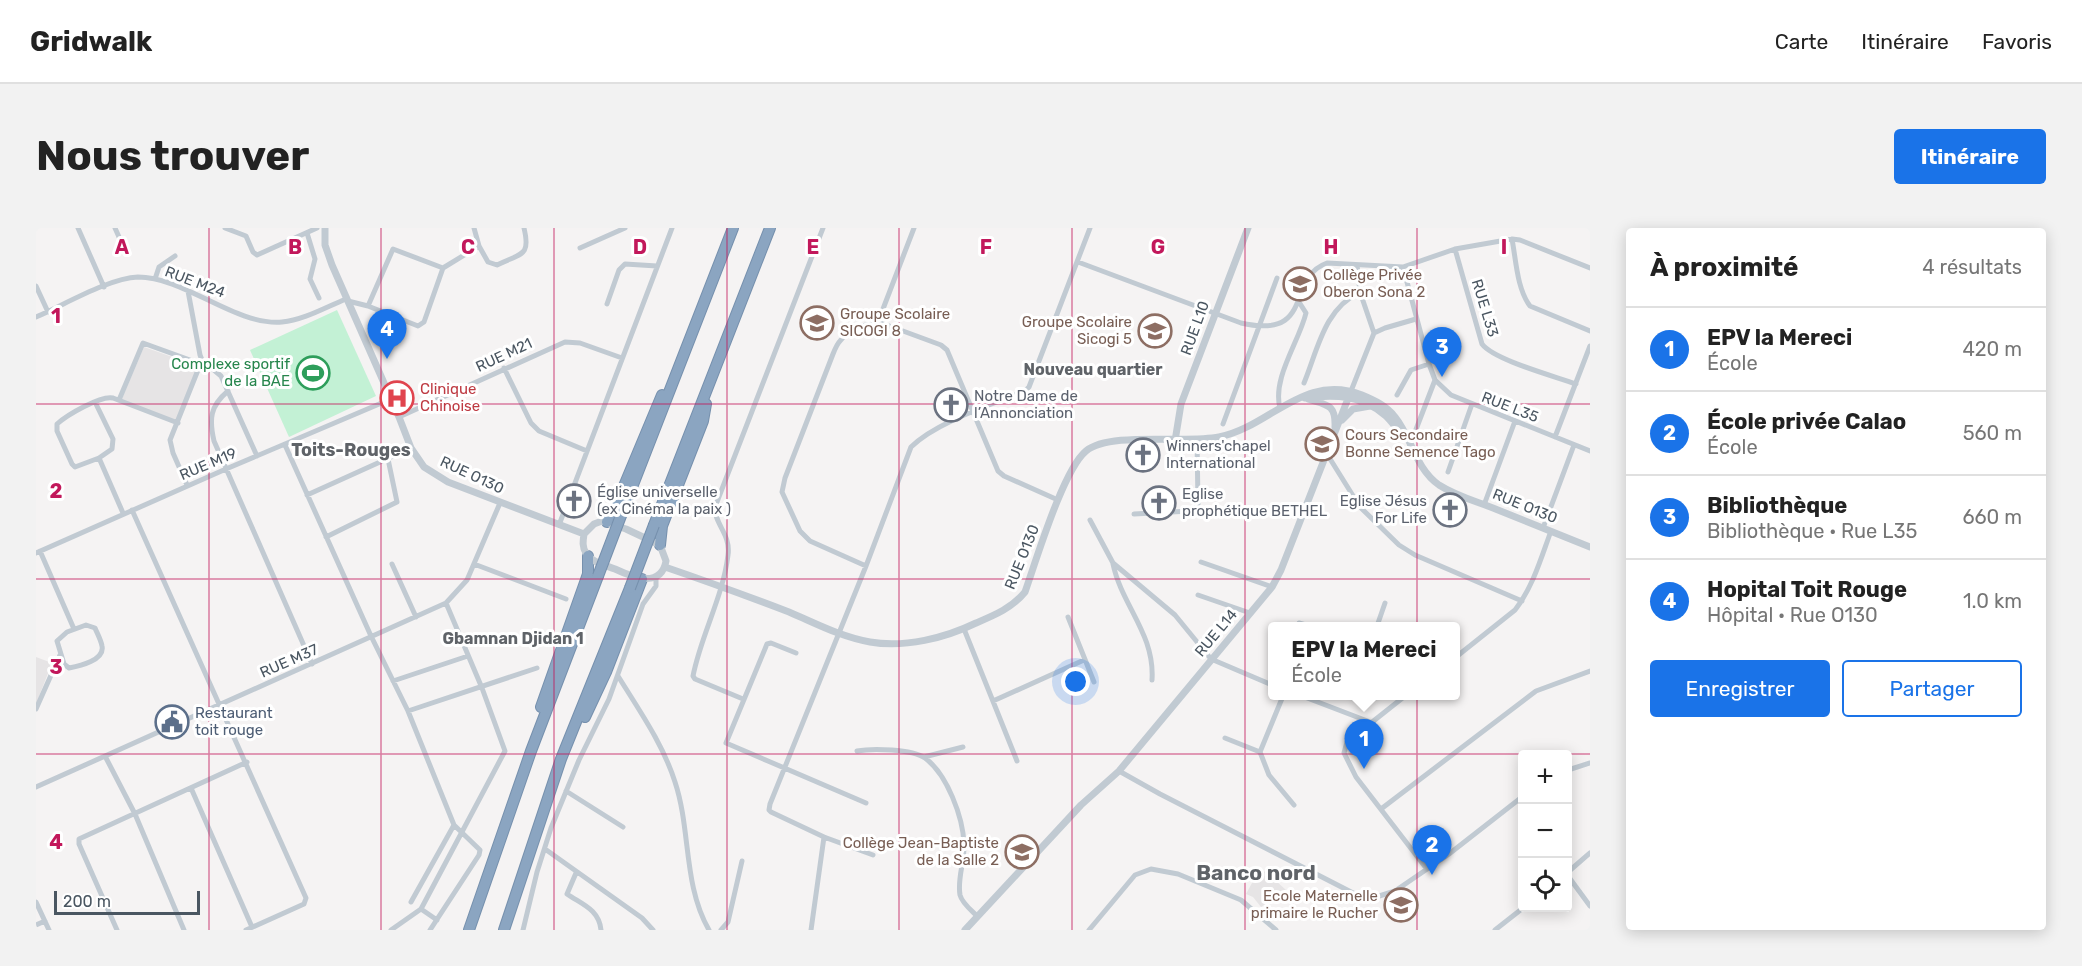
<!DOCTYPE html>
<html lang="fr">
<meta charset="utf-8">
<style>
:root{--surface:#fff;--page:#f2f2f2;--text:#222;--muted:#767676;--line:#e0e0e0;--accent:#1a73e8}
body{margin:0;font-family:Rubik,sans-serif;background:var(--page);color:var(--text)}
.controls{position:absolute;right:18px;bottom:18px;display:grid;overflow:hidden;border-radius:6px;box-shadow:0 3px 15px #0003}
.controls button{width:54px;height:54px;display:grid;place-items:center;padding:0;border:0;border-bottom:2px solid var(--line);background:var(--surface);color:var(--text);font:30px sans-serif}
.scale{position:absolute;left:18px;bottom:15px;width:146px;box-sizing:border-box;padding-left:6px;border:3px solid #4a5661;border-top:0;font-size:16px;line-height:21px;white-space:nowrap;color:#4a5661;-webkit-text-stroke:4px #fff;paint-order:stroke}
.you{position:absolute;left:1040px;top:454px;width:21px;height:21px;margin:-15px;border:4px solid #fff;border-radius:50%;background:#1a73e8;box-shadow:0 0 0 9px #1a73e833}
.badge{display:grid;place-items:center;width:39px;height:39px;border-radius:50%;background:var(--accent);color:#fff;font-size:20px;font-weight:700}
.pin{position:absolute;translate:-50% -50px;filter:drop-shadow(0 2px 3px #0008)}
.pin::after{content:'';position:absolute;top:32px;width:21px;height:18px;background:inherit;clip-path:polygon(0 0,100% 0,50% 100%)}
.popup{position:absolute;left:1232px;top:394px;width:192px;height:78px;box-sizing:border-box;display:grid;place-content:center;border-radius:6px;background:var(--surface);filter:drop-shadow(0 2px 4px #0005);font-size:20px;white-space:nowrap;color:var(--muted)}
.popup b{font-size:22px;color:var(--text)}
.popup::after{content:'';position:absolute;left:50%;top:100%;margin-left:-12px;border:12px solid transparent;border-top-color:var(--surface)}
.list{margin:0;padding:0;list-style:none}
h2{display:flex;justify-content:space-between;align-items:center;height:78px;margin:0;padding:0 24px;font-size:26px}
h2 small{font-size:20px;font-weight:400;color:var(--muted)}
.list li{display:grid;grid-template-columns:39px 1fr auto;gap:18px;align-items:center;box-sizing:border-box;height:84px;padding:0 24px;border-top:2px solid var(--line)}
.list b{display:block;font-size:22px;white-space:nowrap}
.list p{margin:0;font-size:20px;white-space:nowrap;color:var(--muted)}
.list em{font-size:20px;font-style:normal;color:var(--muted)}
.actions{display:flex;gap:12px;padding:18px 24px}
.actions a{flex:1;padding:14px 0;border:2px solid var(--accent);border-radius:6px;text-align:center;font-size:21px;color:var(--accent)}
.actions .main{background:var(--accent);color:#fff}
.icon{flex:none;width:33px;height:33px;fill:none;stroke:currentColor;stroke-width:2;stroke-linecap:round;stroke-linejoin:round}
.map{position:relative;flex:none;width:1554px;height:702px;overflow:hidden;border-radius:6px}
header{display:flex;align-items:center;gap:36px;box-sizing:border-box;height:84px;padding:0 30px;background:var(--surface);border-bottom:2px solid var(--line)}
header strong{font-size:28px}
nav{display:flex;gap:33px;margin-inline-start:auto;font-size:21px}
.intro{display:flex;align-items:center;justify-content:space-between;box-sizing:border-box;height:144px;padding:0 36px}
h1{margin:0;font-size:42px}
.button{padding:15px 27px;border-radius:6px;background:var(--accent);color:#fff;font-size:21px;font-weight:700}
main{display:flex;gap:36px;padding:0 36px}
aside{flex:1;background:var(--surface);border-radius:6px;box-shadow:0 3px 15px #0003}
.map>svg:first-child{display:block}
</style>
<header>
<strong>Gridwalk</strong>
<nav><a>Carte</a><a>Itinéraire</a><a>Favoris</a></nav>
</header>
<div class="intro"><h1>Nous trouver</h1><a class="button">Itinéraire</a></div>
<main>
<div class="map">
<svg width="1554" height="702" viewBox="0 0 1554 702">
<rect width="100%" height="100%" fill="#f5f3f3"/>
<path fill="#e6e4e5" d="M108,119L162,138L140,193L85,173Z
M0,429L16,435L0,476Z
M1223,642L1230,644L1250,662L1225,679L1217,669L1210,666Z"/>
<path fill="#c3f1d5" d="M301,82L340,168L253,209L214,122Z"/>
<g fill="none" stroke-linecap="round" stroke-linejoin="round">
<g stroke="#7690ad" stroke-width="12">
<path id="motorway" d="M586,285L697,0
M571,294L578,282L626,167
M618,297L734,0
M624,317L626,298L667,193L670,176
M505,479L552,346V328
M549,489L570,444L606,351
M433,702L495,523L562,348
M468,702L525,531L594,360"/>
</g>
<path stroke="#c1cad2" stroke-width="5" d="M42,0L68,59
M79,0L87,18
M189,0L210,8L217,24L221,27L281,0
M438,0L443,18L452,34L461,37C485,25 495,29 488,0
M271,5L279,31L274,51L283,70
M1476,11C1480,32 1481,61 1494,78L1554,103
M544,20L589,0
M357,21L407,40L388,94L382,98L332,78Z
M1419,21L1446,116C1458,132 1518,148 1540,156
M1042,34L1205,95C1280,112 1249,50 1291,35L1367,39L1419,21L1476,11L1484,12L1554,40
M1321,37L1324,64L1338,105
M1367,39L1393,136L1399,152L1415,167L1554,223
M407,40L443,18
M119,51L123,39L139,28
M0,58L12,84
M152,63L164,127L166,132L185,148L221,228
M312,73L332,78
M571,76L583,42L589,36L621,38
M0,89C28,77 73,50 102,49C149,49 199,98 246,94C268,92 290,79 310,71
M842,94L878,0
M468,140L495,195L503,203L551,223
M1268,155C1282,121 1288,81 1324,64
M192,163C174,178 173,191 178,213L276,436
M1315,163L1338,105L1349,100L1380,91
M1361,167L1375,142L1393,136
M83,172L107,115L165,136
M59,174L77,211L76,221L63,230L39,239L36,236L21,203V196C31,187 65,167 77,170L142,195
M1244,180C1236,150 1263,114 1270,85L1263,74
M363,189L529,114L544,115L586,130
M1187,196L1241,50
M1519,209L1554,118
M249,217L335,408L372,483L418,597L444,622L443,627L394,702
M1374,217L1399,152
M1291,226L1324,279L1363,317L1379,327L1486,373
M63,230L87,285
M1412,244L1436,176
M151,257L137,225L134,212L166,132
M271,267L375,220
M1448,277L1479,193
M96,282C154,411 213,540 270,670L268,676L210,702
M1098,286L1154,283L1159,281L1162,276L1161,212
M1054,292L1077,335L1139,387L1175,431L1236,457
M523,297L636,0
M1507,300L1538,217
M290,309L361,274L352,231
M4,323L38,401
M0,325L190,241L355,171
M1165,334L1236,359
M356,336L380,389
M438,336L530,371
M1077,336C1086,378 1119,406 1116,452
M830,338L774,313L764,303L746,264L749,250L797,126C799,121 801,116 804,113C813,101 835,93 848,96L905,117L911,122L962,243L968,248L1022,272
M1162,367L1214,385
M1032,389L1058,454
M1263,395L1273,398
M50,397L59,400C61,405 65,412 66,418C69,432 44,438 33,440L28,436L21,413L31,404Z
M1341,398L1349,375
M928,401L981,533
M760,425L735,415L731,416L690,515L830,575
M1420,429L1479,382C1497,359 1505,330 1515,303
M582,448C603,482 627,516 639,554C655,602 647,657 673,702
M357,453L432,428
M1247,468L1224,524L1233,547L1258,577
M1266,468L1334,494
M1369,468L1311,514L1308,525L1320,549L1390,640
M707,471L659,451L657,448C665,407 687,369 692,327C695,306 678,296 679,279L787,0
M957,473L1048,432
M0,481L24,427
M372,483L501,440
M1189,510L1224,524
M821,523C836,520 876,521 889,530C911,546 927,589 928,616C929,633 921,650 924,667C926,675 935,682 941,688
M69,528L99,586L148,702
M888,529L927,519
M1532,542L1554,535
M1083,543L1124,566L1321,667L1340,669L1359,663L1413,626L1486,569
M0,559L410,375L431,352L464,275
M155,560L216,699
M530,563L587,599
M1345,581L1500,463L1554,443
M788,609L837,627
M509,621L606,690L617,702
M1532,644L1554,625
M540,645L531,666C545,676 563,681 565,702
M1532,648L1554,678
M0,674L13,702
M375,674L418,597
M385,681L401,692
M0,697L9,693
M81,702L43,616V611L211,534
M355,702L385,681L469,523L446,460L410,375
M487,702L501,644L515,600L543,532L573,471L607,376L620,358V348
M685,702L692,694L706,633
M775,702L788,609L735,584L733,582L734,576L830,338L875,219C900,194 955,177 989,163L993,159L1054,0
M1053,702L1099,647L1115,641L1142,646L1205,672L1240,702
M1459,702L1487,680"/>
<path stroke="#c1cad2" stroke-width="7" d="M289,0V17L296,37L363,189L375,220L388,239L412,254L548,306
M1269,170C1299,166 1326,167 1350,188C1357,195 1362,203 1369,209
M1272,171C1291,177 1300,176 1299,199
M1306,192L1317,181L1334,178
M1139,213L1145,176L1212,0
M566,293L590,301L624,317L630,333C625,361 596,349 579,341C569,337 555,334 550,325C546,319 547,313 548,306L558,296Z
M629,339C670,353 711,368 753,384C779,395 805,409 834,414C869,420 909,410 940,395C959,387 976,380 989,364C1000,333 1027,242 1050,223C1074,203 1150,216 1183,209C1234,199 1268,144 1326,167C1338,172 1351,178 1359,189C1376,210 1379,240 1403,257C1420,268 1439,273 1457,280C1489,293 1522,306 1554,319
M929,702L1045,577L1083,543L1236,359L1245,342L1315,163"/>
<use href="#motorway" stroke="#8ba5c1" stroke-width="10"/>
<g stroke="#7690ad" stroke-width="12" stroke-linecap="butt">
<path id="motorway-bridge" d="M562,348L586,285
M594,360L618,297"/>
</g>
<use href="#motorway-bridge" stroke="#8ba5c1" stroke-width="10"/>
</g>
<path fill="none" stroke="#c2185b" stroke-width="1.5" stroke-opacity="0.55" d="M173,0V702M345,0V702M518,0V702M691,0V702M863,0V702M1036,0V702M1209,0V702M1381,0V702M0,176H1554M0,351H1554M0,526H1486M1486,526H1532M1532,526H1554"/>
<defs>
<g id="school-ring" transform="scale(1.725)"><circle r="9.5" fill="#fff" stroke="#8d6e63" stroke-width="1.5"/><path d="M0-5L7-2L0 1L-7-2ZM-4 1L0 2.5L4 1V4Q0 6-4 4Z" fill="#8d6e63"/></g>
<g id="stadium-ring" transform="scale(1.725)"><circle r="9.5" fill="#fff" stroke="#2e9e5b" stroke-width="1.5"/><path d="M0-5a6.5 5 0 1 0 0 10a6.5 5 0 1 0 0-10ZM-3.5-1.8h7v3.6h-7Z" fill="#2e9e5b"/></g>
<g id="hospital-ring" transform="scale(1.725)"><circle r="9.5" fill="#fff" stroke="#e0444e" stroke-width="1.5"/><path d="M-5-5h3v3.5h4V-5h3V5h-3V1.5h-4V5h-3Z" fill="#e0444e"/></g>
<g id="church-ring" transform="scale(1.725)"><circle r="9.5" fill="#fff" stroke="#6b7280" stroke-width="1.5"/><path d="M-1.2-6h2.4v3.5h3.3v2.4h-3.3V6h-2.4V-.1h-3.3v-2.4h3.3Z" fill="#6b7280"/></g>
<g id="university-ring" transform="scale(1.725)"><circle r="9.5" fill="#fff" stroke="#8d6e63" stroke-width="1.5"/><path d="M0-5L7-2L0 1L-7-2ZM-4 1L0 2.5L4 1V4Q0 6-4 4Z" fill="#8d6e63"/></g>
<g id="civic-ring" transform="scale(1.725)"><circle r="9.5" fill="#fff" stroke="#5c6f8a" stroke-width="1.5"/><path d="M-.6-6.5H3V-4.5H.6V-3L4-1V1h2V6H-6V1h2V-1L-.6-3ZM-1.2 2.5V6h2.4V2.5Z" fill="#5c6f8a"/></g>
</defs>
<g fill-rule="evenodd">
<use href="#school-ring" x="1264" y="56"/>
<use href="#school-ring" x="781" y="95"/>
<use href="#school-ring" x="1119" y="103"/>
<use href="#stadium-ring" x="277" y="145"/>
<use href="#hospital-ring" x="361" y="170"/>
<use href="#church-ring" x="915" y="177"/>
<use href="#university-ring" x="1286" y="216"/>
<use href="#church-ring" x="1107" y="227"/>
<use href="#church-ring" x="538" y="273"/>
<use href="#church-ring" x="1123" y="275"/>
<use href="#church-ring" x="1414" y="282"/>
<use href="#civic-ring" x="136" y="494"/>
<use href="#school-ring" x="986" y="624"/>
<use href="#school-ring" x="1365" y="677"/>
</g>
<g text-anchor="middle" stroke-width="6" stroke-linejoin="round" paint-order="stroke">
<g font-size="15" fill="#785e54" stroke="#fff" text-anchor="start">
<text x="1287" y="52">Collège Privée<tspan x="1287" dy="17">Oberon Sona 2</tspan></text>
<text x="804" y="91">Groupe Scolaire<tspan x="804" dy="17">SICOGI 8</tspan></text>
<text x="1096" y="99" text-anchor="end">Groupe Scolaire<tspan x="1096" dy="17">Sicogi 5</tspan></text>
<text x="1309" y="212">Cours Secondaire<tspan x="1309" dy="17">Bonne Semence Tago</tspan></text>
<text x="963" y="620" text-anchor="end">Collège Jean-Baptiste<tspan x="963" dy="17">de la Salle 2</tspan></text>
<text x="1342" y="673" text-anchor="end">Ecole Maternelle<tspan x="1342" dy="17">primaire le Rucher</tspan></text>
</g>
<g font-size="15" fill="#4a5661" stroke="#fff">
<text transform="translate(159 54) rotate(21)" y="5">RUE M24</text>
<text transform="translate(1449 80) rotate(73)" y="5">RUE L33</text>
<text transform="translate(1159 100) rotate(-70)" y="5">RUE L10</text>
<text transform="translate(468 127) rotate(-25)" y="5">RUE M21</text>
<text transform="translate(1474 179) rotate(21)" y="5">RUE L35</text>
<text transform="translate(172 236) rotate(-23)" y="5">RUE M19</text>
<text transform="translate(436 247) rotate(25)" y="5">RUE O130</text>
<text transform="translate(1489 278) rotate(22)" y="5">RUE O130</text>
<text transform="translate(986 329) rotate(-68)" y="5">RUE O130</text>
<text transform="translate(1180 405) rotate(-50)" y="5">RUE L14</text>
<text transform="translate(253 433) rotate(-24)" y="5">RUE M37</text>
</g>
<g font-size="15" fill="#27864d" stroke="#fff" text-anchor="end">
<text x="254" y="141">Complexe sportif<tspan x="254" dy="17">de la BAE</tspan></text>
</g>
<g font-size="15" fill="#be3a42" stroke="#fff" text-anchor="start">
<text x="384" y="166">Clinique<tspan x="384" dy="17">Chinoise</tspan></text>
</g>
<g font-size="15" fill="#5b616d" stroke="#fff" text-anchor="start">
<text x="938" y="173">Notre Dame de<tspan x="938" dy="17">l’Annonciation</tspan></text>
<text x="1130" y="223">Winners'chapel<tspan x="1130" dy="17">International</tspan></text>
<text x="561" y="269">Église universelle<tspan x="561" dy="17">(ex Cinéma la paix )</tspan></text>
<text x="1146" y="271">Eglise<tspan x="1146" dy="17">prophétique BETHEL</tspan></text>
<text x="1391" y="278" text-anchor="end">Eglise Jésus<tspan x="1391" dy="17">For Life</tspan></text>
</g>
<g font-size="15" fill="#4e5e75" stroke="#fff" text-anchor="start">
<text x="159" y="490">Restaurant<tspan x="159" dy="17">toit rouge</tspan></text>
</g>
<g font-size="16" font-weight="bold" fill="#5f6368" stroke="#fff">
<text x="1057" y="147">Nouveau quartier</text>
<text x="477" y="416">Gbamnan Djidan 1</text>
</g>
<g font-size="18" font-weight="bold" fill="#5f6368" stroke="#fff">
<text x="315" y="228">Toits-Rouges</text>
</g>
<g font-size="21" font-weight="bold" fill="#5f6368" stroke="#fff">
<text x="1220" y="652">Banco nord</text>
</g>
</g>
<g font-size="20" text-anchor="middle" font-weight="bold" fill="#c2185b" stroke="#fff" stroke-width="6" stroke-linejoin="round" paint-order="stroke">
<text x="86" y="26">A</text>
<text x="259" y="26">B</text>
<text x="432" y="26">C</text>
<text x="604" y="26">D</text>
<text x="777" y="26">E</text>
<text x="950" y="26">F</text>
<text x="1122" y="26">G</text>
<text x="1295" y="26">H</text>
<text x="1468" y="26">I</text>
<text x="20" y="95">1</text>
<text x="20" y="270">2</text>
<text x="20" y="446">3</text>
<text x="20" y="621">4</text>
</g>
</svg>
<div class="controls">
<button>+</button>
<button>−</button>
<button><svg class="icon" aria-label="locate" viewBox="0 0 24 24"><circle cx="12" cy="12" r="6"/><path d="M12 2v4M12 18v4M2 12h4M18 12h4"/></svg></button>
</div>
<div class="scale">200 m</div>
<div class="you"></div>
<div class="pin badge" style="left:1328px;top:541px">1</div>
<div class="popup"><b>EPV la Mereci</b>École</div>
<div class="pin badge" style="left:1396px;top:647px">2</div>
<div class="pin badge" style="left:1406px;top:149px">3</div>
<div class="pin badge" style="left:351px;top:131px">4</div>
</div>
<aside>
<h2>À proximité<small>4 résultats</small></h2>
<ul class="list">
<li><span class="badge">1</span><div><b>EPV la Mereci</b><p>École</p></div><em>420 m</em></li>
<li><span class="badge">2</span><div><b>École privée Calao</b><p>École</p></div><em>560 m</em></li>
<li><span class="badge">3</span><div><b>Bibliothèque</b><p>Bibliothèque · Rue L35</p></div><em>660 m</em></li>
<li><span class="badge">4</span><div><b>Hopital Toit Rouge</b><p>Hôpital · Rue O130</p></div><em>1.0 km</em></li>
</ul>
<div class="actions"><a class="main">Enregistrer</a><a>Partager</a></div>
</aside>
</main>
